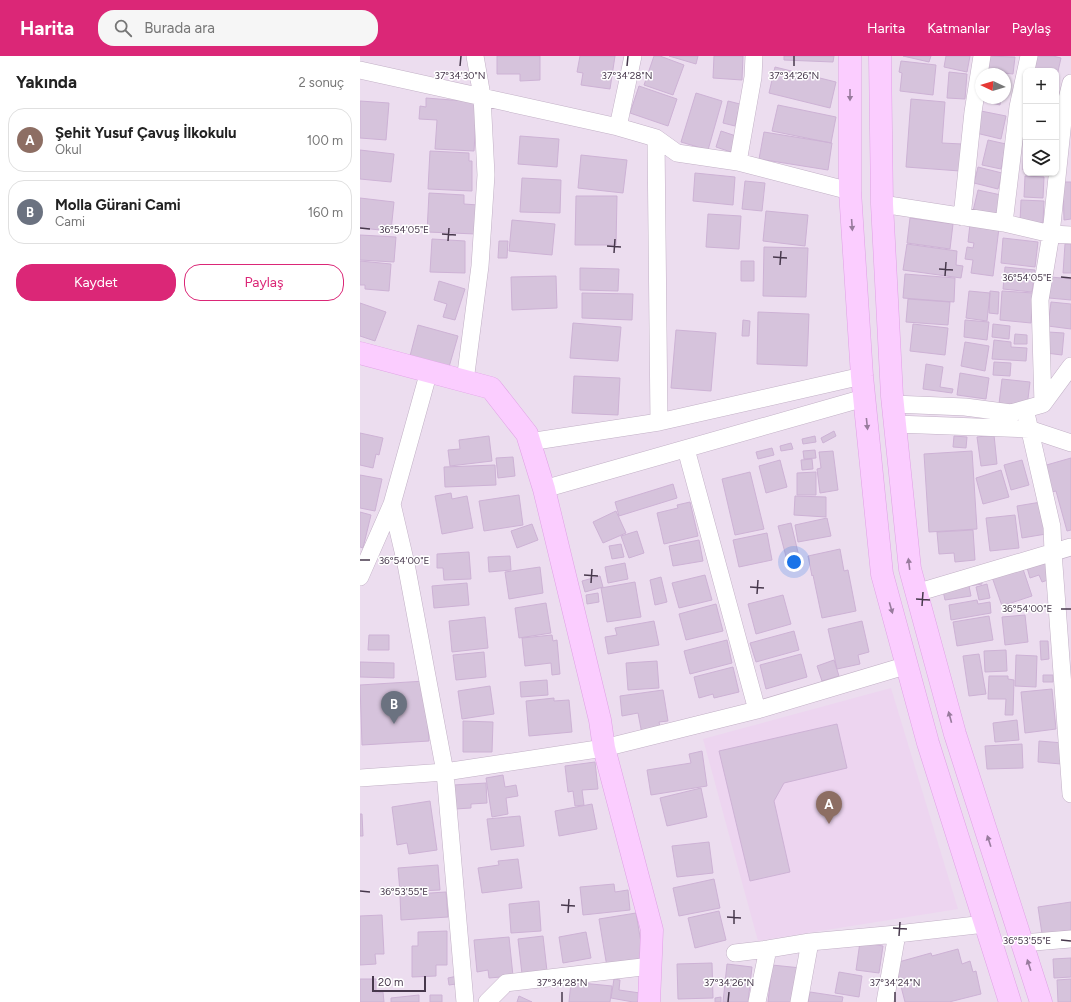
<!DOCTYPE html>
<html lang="tr">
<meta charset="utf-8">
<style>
:root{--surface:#fff;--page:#f6f6f6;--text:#222;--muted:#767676;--line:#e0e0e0;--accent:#db2777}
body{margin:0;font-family:Figtree,sans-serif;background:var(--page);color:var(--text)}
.controls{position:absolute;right:12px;top:12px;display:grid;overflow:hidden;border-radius:8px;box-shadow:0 1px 3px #0004}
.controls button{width:36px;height:36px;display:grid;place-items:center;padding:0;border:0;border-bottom:1px solid var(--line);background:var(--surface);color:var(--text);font:20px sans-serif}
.compass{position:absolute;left:615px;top:12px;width:36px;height:36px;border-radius:50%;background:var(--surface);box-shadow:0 1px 3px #0004;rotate:274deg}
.scale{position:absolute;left:12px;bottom:10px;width:54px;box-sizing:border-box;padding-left:4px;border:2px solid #47384c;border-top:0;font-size:11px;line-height:14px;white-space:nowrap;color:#47384c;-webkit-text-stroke:3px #fff;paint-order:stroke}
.you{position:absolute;left:434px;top:506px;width:14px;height:14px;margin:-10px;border:3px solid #fff;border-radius:50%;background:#1a73e8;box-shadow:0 0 0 6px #1a73e833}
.badge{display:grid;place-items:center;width:26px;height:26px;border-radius:50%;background:var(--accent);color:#fff;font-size:13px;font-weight:700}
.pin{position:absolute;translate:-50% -33px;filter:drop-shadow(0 1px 2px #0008)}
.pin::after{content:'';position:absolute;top:21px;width:14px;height:12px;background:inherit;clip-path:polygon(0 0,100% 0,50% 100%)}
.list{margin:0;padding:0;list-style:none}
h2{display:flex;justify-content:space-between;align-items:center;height:52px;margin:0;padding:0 16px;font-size:17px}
h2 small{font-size:13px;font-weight:400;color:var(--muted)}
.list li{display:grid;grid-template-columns:26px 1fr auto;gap:12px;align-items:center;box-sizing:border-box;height:64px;margin:0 8px 8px;padding:0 8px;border:1px solid var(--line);border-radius:16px}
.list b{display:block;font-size:15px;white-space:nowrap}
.list p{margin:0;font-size:13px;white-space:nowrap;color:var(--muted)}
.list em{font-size:13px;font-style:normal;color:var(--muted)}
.actions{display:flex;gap:8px;padding:12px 16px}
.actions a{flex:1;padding:9px 0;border:1px solid var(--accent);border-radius:16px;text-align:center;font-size:14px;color:var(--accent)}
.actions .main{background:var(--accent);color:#fff}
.icon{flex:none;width:22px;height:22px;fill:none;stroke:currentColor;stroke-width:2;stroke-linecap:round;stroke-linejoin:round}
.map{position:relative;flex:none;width:711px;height:946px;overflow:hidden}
header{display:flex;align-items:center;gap:24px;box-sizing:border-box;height:56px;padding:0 20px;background:var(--accent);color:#fff}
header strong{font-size:19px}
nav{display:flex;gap:22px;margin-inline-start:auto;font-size:14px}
.search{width:280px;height:36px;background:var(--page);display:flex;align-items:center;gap:10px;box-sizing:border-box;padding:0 14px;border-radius:16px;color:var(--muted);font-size:15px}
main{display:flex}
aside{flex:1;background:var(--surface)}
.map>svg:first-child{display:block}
</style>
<header>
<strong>Harita</strong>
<div class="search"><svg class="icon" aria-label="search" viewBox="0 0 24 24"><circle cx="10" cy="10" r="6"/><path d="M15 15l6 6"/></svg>Burada ara</div>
<nav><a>Harita</a><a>Katmanlar</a><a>Paylaş</a></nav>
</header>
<main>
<aside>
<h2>Yakında<small>2 sonuç</small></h2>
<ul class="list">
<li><span class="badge" style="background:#8d6e63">A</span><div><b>Şehit Yusuf Çavuş İlkokulu</b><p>Okul</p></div><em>100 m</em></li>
<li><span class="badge" style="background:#6b7280">B</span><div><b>Molla Gürani Cami</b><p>Cami</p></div><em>160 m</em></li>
</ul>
<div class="actions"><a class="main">Kaydet</a><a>Paylaş</a></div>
</aside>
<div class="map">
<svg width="711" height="946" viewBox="0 0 711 946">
<rect width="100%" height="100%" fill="#f5ebf7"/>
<path fill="#ecddef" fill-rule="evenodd" d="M0,0H711V946H0ZM666,15H696V117H666ZM621,18H645V42H621Z"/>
<path fill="#edd5f0" d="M531,632L598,853L398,885L343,683Z"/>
<path fill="#d6c3dc" stroke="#cdb2d5" d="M137,0H180V24L160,25V18H137Z
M220,0H255L250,33L221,29L223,17L217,16Z
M294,0H300L324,9L313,39L284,29Z
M309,0H338L336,8Z
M354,0H383L382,24L353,22Z
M424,0H474L473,6L424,4Z
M543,0H571L569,6Z
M586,0H610L607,16L584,11Z
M627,0L655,1L653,18L625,15Z
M675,0H693L701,2L696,24V15H672Z
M541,5L576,9L573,39L540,35L542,17L539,16Z
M415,11L476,26L470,52L409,37Z
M589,16L607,18L605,43L587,42Z
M279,30L317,43L308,70L270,57Z
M336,37L362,45L348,94L321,86Z
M66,42L117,46L114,95L75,93L77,64L59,63L60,50L66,51Z
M623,42H641L640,49L622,45Z
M551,43L585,46L582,87L602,88L600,115L546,111Z
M0,45L29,47L26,84L0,82Z
M368,45L380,48L375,70L363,67Z
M418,49L476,61L471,87L412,75Z
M621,55L646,60L641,83L616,77Z
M663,65H666V86L662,85Z
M361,75L376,80L371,96L356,91Z
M404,76L472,87L468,114L399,103Z
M160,80L199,83L197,111L158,108Z
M628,84L646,88L641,113L622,109Z
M664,90H666V114H663Z
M0,94L34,98L31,126L0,123Z
M70,95L109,97V105H112V135L68,133Z
M221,99L267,104L263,137L218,132Z
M618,111L642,117L638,133L614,127Z
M335,117L375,121L373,149L333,145Z
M665,120L684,121L683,142L664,141Z
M162,122L201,124L200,157L160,156Z
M385,125L405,127L402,155L382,153Z
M703,126H711V163L704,164Z
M618,134L641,139L636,160L613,155Z
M69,137L104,139V148L118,149L116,178L67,176Z
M216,140H257L256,189H215Z
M0,142L34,146L31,175L0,172Z
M661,144L684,145L683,167L660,166Z
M406,155L448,159L445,190L403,185Z
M348,158L381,160L379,193L346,191Z
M550,162L593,168L590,193L547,187Z
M152,164L195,168L192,199L149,195Z
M610,168L639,172L633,220L611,217L613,204L605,203L607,191L613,192L614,187L608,186Z
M0,179L36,181L34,206L0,204Z
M643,182L678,186L675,211L641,207Z
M72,183L105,185V217L70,216Z
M139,185H148L147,202H138Z
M547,188L597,195L596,209L603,210L601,222L543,214Z
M705,188H711V217H703Z
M404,191L448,192L446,241L403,240Z
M0,205L31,208L29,235L5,233V229H0Z
M381,205H394V225H381Z
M645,211L675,214L672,236L643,233Z
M220,212L259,213L258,235L220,234Z
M545,218L595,222L594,246L543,242Z
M196,220L197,252L152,254L151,221Z
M691,221L711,223V244L689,242Z
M79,225L105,233L95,264L83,261L87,248L74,244Z
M609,235L630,237L627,265L606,262Z
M630,235L639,236L638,258L629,257Z
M642,235L673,237L671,267L640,264Z
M222,237L273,238L272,264L222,262Z
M548,243L590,246L588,269L546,266Z
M691,246L711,248V273L688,270Z
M0,247L26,256L15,285L0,280Z
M398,256L449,258L447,310L397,308Z
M383,264L390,265L389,280H382Z
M605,264L629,266L627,284L604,281Z
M213,267L261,271L258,305L210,302Z
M553,268L588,272L585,299L550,295Z
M633,268L650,270L649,283L632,281Z
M58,269L98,280L89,311L50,300Z
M316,274L356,277L351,335L311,332Z
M688,276L704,277L702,299L686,297Z
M655,278L667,279V288H654Z
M634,284L651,286V291L667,292L666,305L632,303Z
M605,286L629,290L625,315L601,310Z
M634,306L651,307L650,320L633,319Z
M566,308L583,311L580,331L593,333L592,337L563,333Z
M600,317L629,322L626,343L597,339Z
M214,320L260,322L258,359L212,357Z
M642,323L670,326L667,351L639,348Z
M474,375L476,380L463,387L461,382Z
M0,377L23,382L19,399L16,398L13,412L0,409Z
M634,379L637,408L621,410L617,381Z
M129,380L132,405L90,410L88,394L100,393L99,384Z
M455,380L456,386L443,388L442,383Z
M594,380L607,381L606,392L593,391Z
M431,387L433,393L421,395L420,390Z
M412,392L414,399L398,403L396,396Z
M455,394L456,402L444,403L443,395Z
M473,395L478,434L460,437L457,413L461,412L459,396Z
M612,395L617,473L569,476L564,398Z
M153,401L155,420L138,422L136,402Z
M711,402V474L707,475L696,435L691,436L683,410Z
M452,403L453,413L442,414L441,404Z
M420,404L427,431L406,437L399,410Z
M662,404L669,429L651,434L644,409Z
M135,409L136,429L85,431L84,411Z
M641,414L649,441L623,448L616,422Z
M390,416L404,473L375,479L362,423Z
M456,416V439H437V417Z
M0,419L22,423L15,455L0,452Z
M313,428L317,442L259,460L255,446Z
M91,437L92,443L107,440L113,472L82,478L75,440Z
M159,439L163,469L124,475L119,445Z
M435,440L466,441V461L434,459Z
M330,446L338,480L304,488L297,457L318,452L317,449Z
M681,446L686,478L662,482L657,450Z
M256,455L266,477L243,487L233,466Z
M0,456L11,459L3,492L0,491Z
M655,459L659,492L630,495L626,462Z
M467,462L471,480L438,486L435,469Z
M431,467L441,509L429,512L418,470Z
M172,468L178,484L157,492L151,475Z
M613,474L615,504L595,506L594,497L579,498L577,476Z
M277,475L284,497L269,502L261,480Z
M407,477L412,504L379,511L373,484Z
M339,484L343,505L313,510L309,490Z
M261,488L264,501L252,503L249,490Z
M480,493L484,515L488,514L496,555L462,562L453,519L452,520L448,500Z
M109,496L111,523L84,524L83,512H77V498Z
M150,500L151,514L129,516L128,501Z
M686,501L694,522L682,526L679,519L670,522L666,508Z
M265,507L268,523L248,527L245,511Z
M661,507L672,540L642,550L631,518Z
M180,511L183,537L149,543L145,516Z
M345,519L352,544L319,552L312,527Z
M240,520L243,531L225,536L222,525Z
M301,521L307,546L295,549L290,524Z
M621,523L622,528L609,530L611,540L585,544L582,530Z
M275,526L281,561L247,566L241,532Z
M107,527L109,549L74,552L72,530Z
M627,528L630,542L619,544L616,531Z
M238,537L239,546L227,548L226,539Z
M423,539L431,568L396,578L388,548Z
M617,544L618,548L630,546L631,557L591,564L589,549Z
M186,547L191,577L159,582L155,552Z
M356,548L363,575L326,584L319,558Z
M665,559L668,586L645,589L642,561Z
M629,560L633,584L597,590L593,566Z
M125,561L128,592L92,596L89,565Z
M294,565L299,589L248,598L245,581L257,579L255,572Z
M502,565L509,596L498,599L500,608L477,613L468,573Z
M434,575L439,594L396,606L390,587Z
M9,579H29V594H8Z
M192,579L193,585L197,584L200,618L192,619L191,607L165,610L162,582Z
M367,584L372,607L330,618L324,595Z
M680,585H688L689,603L681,604Z
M646,594L647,615L625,616L624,595Z
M124,596L126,621L96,624L93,599Z
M441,598L447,621L406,633L400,609Z
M619,598L626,638L609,640L603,600Z
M656,599L677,600L676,631L655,630Z
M474,604L479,620L462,625L457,610Z
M297,605L299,632L268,634L266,607Z
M0,606L34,607V622L0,621Z
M373,611L379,636L354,642L353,638L339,642L334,621Z
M683,619H693V626H683Z
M629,620H648V623L654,624L653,659H645L646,643H628Z
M187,624L188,639L161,641L160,626Z
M65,625L69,685L2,689L0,629Z
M130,630L134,658L102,663L98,635Z
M692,633L696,673L665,677L661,636Z
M303,634L308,665L299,666L301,675L282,678L278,657L262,660L260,640Z
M194,642V645L209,644L212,676L169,680L166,645Z
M657,664L659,684L635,686L633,667Z
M103,665L133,666L132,696H103Z
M477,668L487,712L424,727L414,745L430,816L390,825L359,695Z
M679,685L703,687L701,708L678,706Z
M662,688L663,712L627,713L625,690Z
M342,695L347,730L291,739L287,714L331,707L329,698Z
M235,706L238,733L222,734L224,749L215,750L213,735L208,736L205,710Z
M143,719L145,731L156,729L158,740L146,742L148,758L132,761L126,722Z
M126,727L127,747L111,748V752L95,753L94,729Z
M341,732L347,761L307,770L300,742Z
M70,745L77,794L49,798L47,787L37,789L32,751Z
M232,748L237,773L199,780L195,755Z
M0,758H2L3,780H0Z
M160,760L164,790L131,794L127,763Z
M349,786L353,817L317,821L312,790Z
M158,803L162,832L122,837L118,812L139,809L138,805Z
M78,809L80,834L40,836L38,812Z
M354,823L360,852L319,860L313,832Z
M254,828L255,836L268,834L270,854L223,859L220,831Z
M86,836L88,861L41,864L40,839Z
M179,845L181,875L151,877L149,848Z
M711,846V874L682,878L678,851Z
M359,855L366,884L335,892L328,862Z
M276,857L284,904L247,911L239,863Z
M22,859L24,898H15L16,908L0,909V860Z
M87,875V909H76V920L52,921V890H58V876Z
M226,876L231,902L203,907L199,881Z
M183,880L187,915L162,918L158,883Z
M149,881L153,920L129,922L128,914L117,916L114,884Z
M500,886L523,890L519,917L496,914Z
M598,893L602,908L610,905L613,916L616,915L621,938L589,946H545L535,907L571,897L572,900Z
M711,902V921L694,922L693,903Z
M352,907L353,942L318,943L317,908Z
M367,908L392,911L388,946H363Z
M412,909L441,912L437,946H408Z
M479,916L502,920L499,941L475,937Z
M102,919L103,927L89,929L88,922Z
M0,923H16V937L23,936L24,946H0Z
M254,923L260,924L259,934L287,938L286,946H273L251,942Z
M711,923V946H698L697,924Z
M211,926L252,930L250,946H209Z
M450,936L483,941L482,946H448Z
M59,939V946H31V942Z
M70,939H82V946H70Z
M159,940L172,946H157Z
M361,941V946H355V942Z"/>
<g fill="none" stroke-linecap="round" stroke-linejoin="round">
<g stroke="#c2b0c6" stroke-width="18">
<path id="street" d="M0,14L258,71L296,82L317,97L378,106L490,135
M258,71L273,0
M296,82L299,366
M378,106L393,21L394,0
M522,148L644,167L691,178L711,179
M602,161L613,56L622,0
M644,167L658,51L669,0
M105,325L120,210L126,119L122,40L115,0
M533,348L605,351L651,357L683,348L711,310
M683,348L680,244L691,178L704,55L711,27
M665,353L692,471L693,496L711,738
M535,368L669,373L711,387
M169,386L299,366L502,320
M326,393L397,654
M184,433L504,342
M32,448L46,508L85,716L105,946
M0,521L32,448L69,315
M556,537L711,491
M0,722L85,716L244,692L397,654L548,609
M662,887L711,883
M375,897L408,893L450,886L537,878L625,868
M127,946L146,927L291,910
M397,946L408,893
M439,946L450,886
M525,946L537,878"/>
</g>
<g stroke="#dfa1e5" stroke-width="23">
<path id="secondary" d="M490,0V135L502,320L522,518L568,687L650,946
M520,0L522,148L532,340L550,513L595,678L681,946
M0,297L131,332L167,378L184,433L240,664L244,692L292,874L289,946"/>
</g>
<use href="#street" stroke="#fff" stroke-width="17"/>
<use href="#secondary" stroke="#fbcdff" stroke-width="22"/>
</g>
<defs><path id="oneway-solid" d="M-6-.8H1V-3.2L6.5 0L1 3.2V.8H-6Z"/></defs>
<g fill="#987b9d">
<use href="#oneway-solid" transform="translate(490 39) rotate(90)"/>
<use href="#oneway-solid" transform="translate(492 169) rotate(86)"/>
<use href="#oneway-solid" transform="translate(507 368) rotate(84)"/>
<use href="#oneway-solid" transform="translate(549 508) rotate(-97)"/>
<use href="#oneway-solid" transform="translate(531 552) rotate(74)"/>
<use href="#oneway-solid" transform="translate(590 661) rotate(-105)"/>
<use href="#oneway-solid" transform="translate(629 785) rotate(-108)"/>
<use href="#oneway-solid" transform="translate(669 909) rotate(-108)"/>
</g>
<path fill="none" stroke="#47384c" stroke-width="1.5" d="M100,10L101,0M267,10L268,0M434,10V0M0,172L10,173M82,178L96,179M88,185L89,172M247,190L261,191M254,197L255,183M413,201L427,202M420,209L421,195M579,213L593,214M585,220L586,206M701,221L711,222M0,504H10M224,519L238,520M231,527L232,513M390,531L404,532M397,538L398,524M556,543L570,544M562,550L563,536M701,553H711M0,835L10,836M201,849L215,850M208,857L209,843M367,861L381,862M374,868V854M533,872L547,873M539,880L540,866M701,884L711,885M202,946V936M368,946L369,936M535,946V936"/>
<g font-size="10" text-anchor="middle" fill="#47384c" stroke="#fff" stroke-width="3" stroke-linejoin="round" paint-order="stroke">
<text x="100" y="23">37°34'30"N</text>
<text x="267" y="23">37°34'28"N</text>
<text x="434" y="23">37°34'26"N</text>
<text x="44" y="177">36°54'05"E</text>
<text x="667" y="225">36°54'05"E</text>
<text x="44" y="508">36°54'00"E</text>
<text x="667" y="556">36°54'00"E</text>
<text x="44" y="839">36°53'55"E</text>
<text x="667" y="888">36°53'55"E</text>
<text x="202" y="930">37°34'28"N</text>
<text x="369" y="930">37°34'26"N</text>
<text x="535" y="930">37°34'24"N</text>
</g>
</svg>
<div class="controls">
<button>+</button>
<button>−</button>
<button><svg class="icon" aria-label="layers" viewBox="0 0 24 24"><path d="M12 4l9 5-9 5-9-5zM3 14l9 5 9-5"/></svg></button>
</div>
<svg class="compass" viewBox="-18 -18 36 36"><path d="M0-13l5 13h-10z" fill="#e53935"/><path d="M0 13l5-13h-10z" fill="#767676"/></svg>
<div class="scale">20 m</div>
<div class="you"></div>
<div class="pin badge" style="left:469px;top:768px;background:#8d6e63">A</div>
<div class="pin badge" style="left:34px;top:668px;background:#6b7280">B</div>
</div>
</main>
